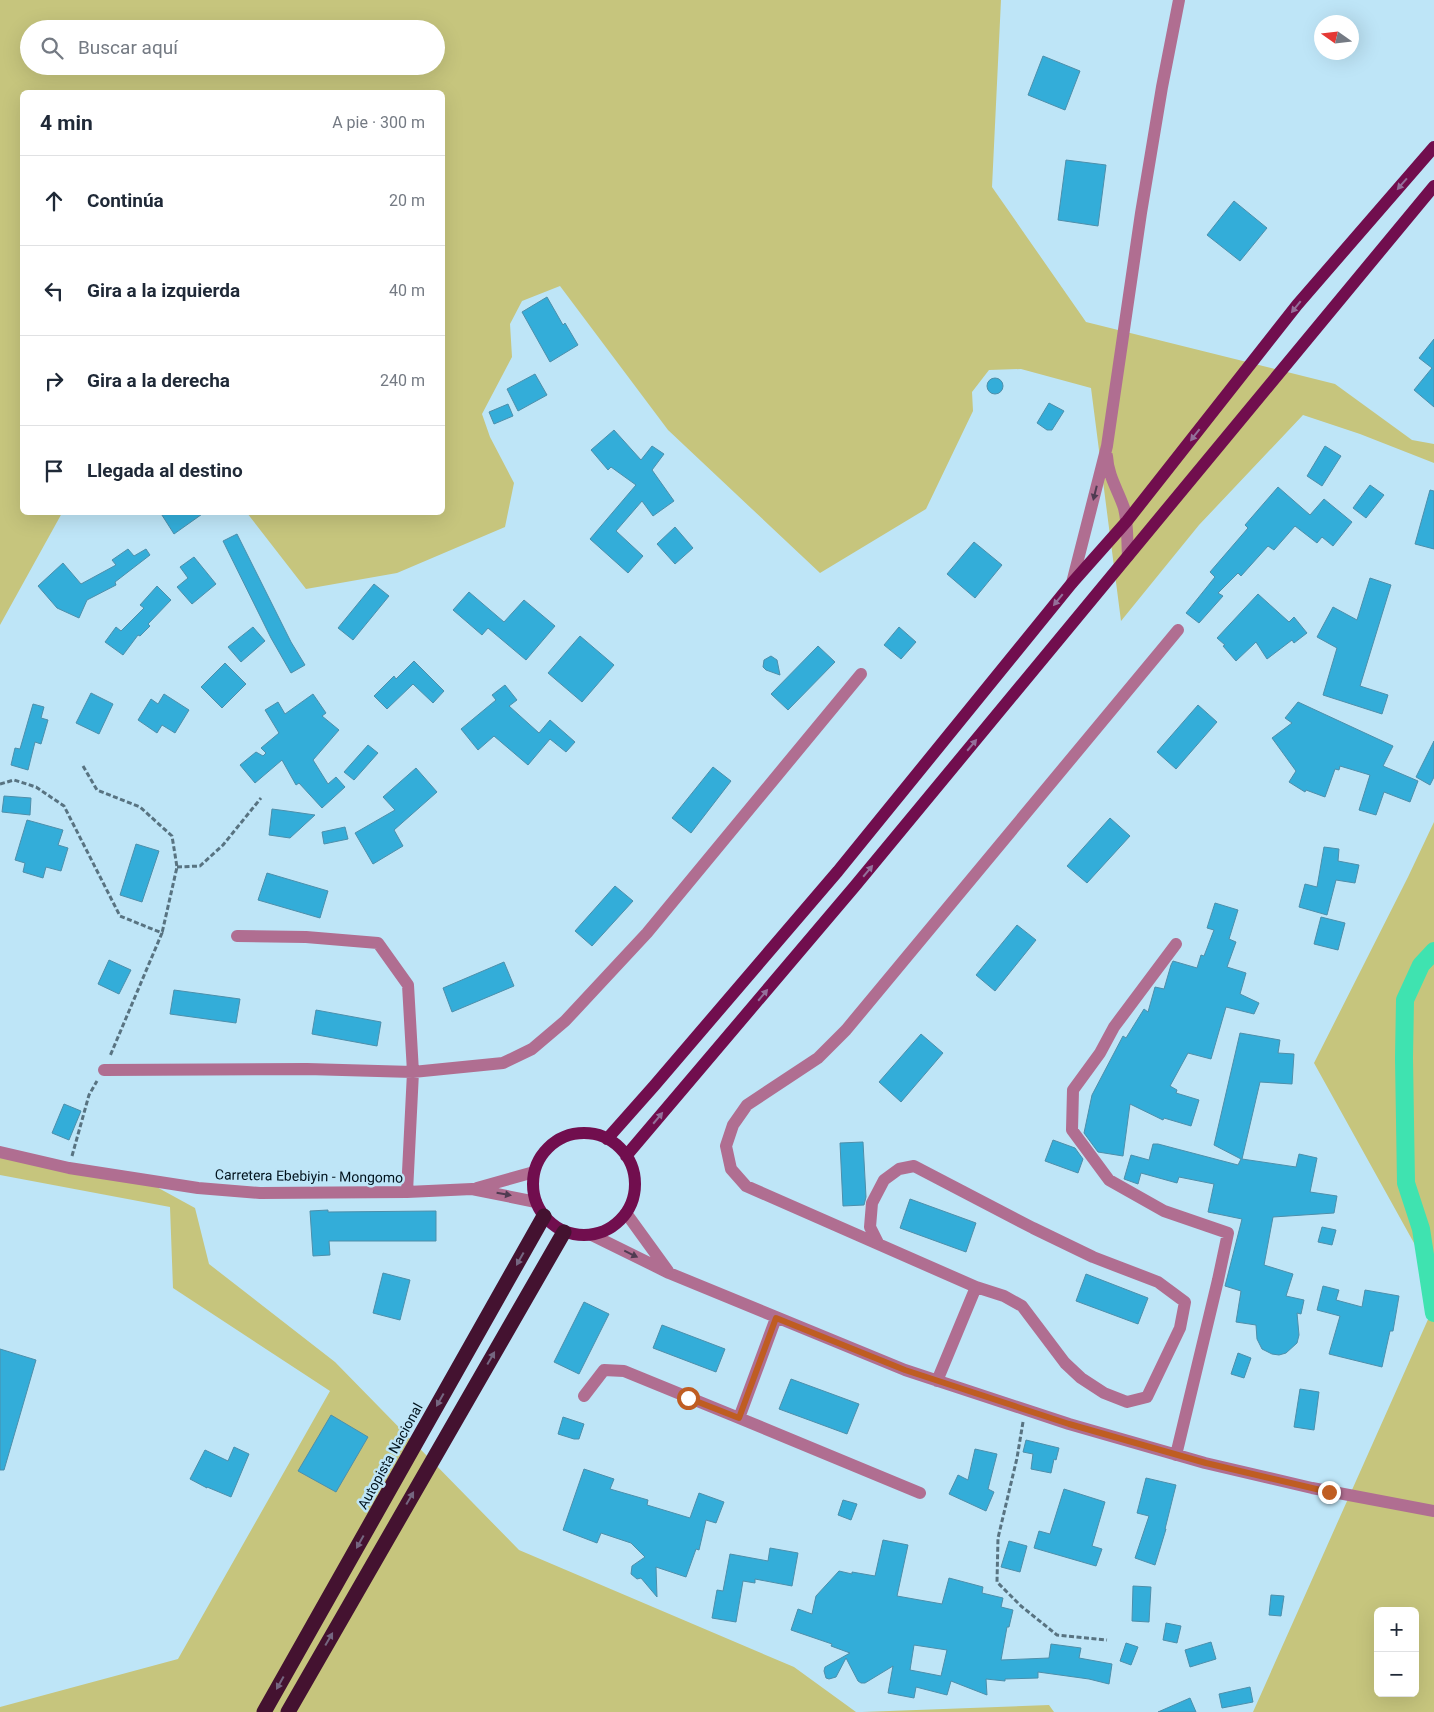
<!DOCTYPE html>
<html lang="es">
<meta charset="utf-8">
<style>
:root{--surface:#fff;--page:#f2f2f3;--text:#1f2937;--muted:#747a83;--line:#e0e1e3}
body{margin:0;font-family:Roboto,sans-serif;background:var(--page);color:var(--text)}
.controls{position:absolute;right:15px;bottom:15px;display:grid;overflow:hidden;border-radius:8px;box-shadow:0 5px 20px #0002}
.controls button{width:45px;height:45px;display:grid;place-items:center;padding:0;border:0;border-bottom:1px solid var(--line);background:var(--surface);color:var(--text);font:25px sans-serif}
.compass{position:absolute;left:1314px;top:15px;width:45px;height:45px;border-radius:50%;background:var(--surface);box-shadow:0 5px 20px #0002;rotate:284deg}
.stop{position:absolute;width:15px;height:15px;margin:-11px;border:4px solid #bf5d22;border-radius:50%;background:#fff}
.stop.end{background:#bf5d22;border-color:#fff;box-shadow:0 1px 5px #0008}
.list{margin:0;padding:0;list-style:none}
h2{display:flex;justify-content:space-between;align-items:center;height:65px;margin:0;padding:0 20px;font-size:21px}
h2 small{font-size:16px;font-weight:400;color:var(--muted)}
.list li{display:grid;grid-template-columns:32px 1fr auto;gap:15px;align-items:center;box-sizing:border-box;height:90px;padding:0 20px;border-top:1px solid var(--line)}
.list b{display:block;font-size:19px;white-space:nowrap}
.list em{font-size:16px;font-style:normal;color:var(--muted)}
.icon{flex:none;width:28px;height:28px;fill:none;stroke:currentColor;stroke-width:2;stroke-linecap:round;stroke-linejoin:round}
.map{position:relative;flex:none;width:1434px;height:1712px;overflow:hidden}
.search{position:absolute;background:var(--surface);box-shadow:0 5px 20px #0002;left:20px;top:20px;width:425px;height:55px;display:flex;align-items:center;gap:12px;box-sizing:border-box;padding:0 18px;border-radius:28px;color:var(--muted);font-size:19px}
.panel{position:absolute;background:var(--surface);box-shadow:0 5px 20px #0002;left:20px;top:90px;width:425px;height:425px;border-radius:8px}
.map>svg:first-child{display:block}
</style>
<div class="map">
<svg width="1434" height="1712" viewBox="0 0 1434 1712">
<rect width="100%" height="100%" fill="#bee5f7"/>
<path fill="#c6c57d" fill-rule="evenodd" d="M0,0H1001L992,187L1086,322L1335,384L1412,440L1434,444V463L1360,434L1303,415L1199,525L1121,621L1091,388L1021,369L989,370L972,392L973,411L926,509L820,573L668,430L560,286L522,301L510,324L512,357L482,414L490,437L514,483L505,527L397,573L306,589L247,513L442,512V92H22V512L62,513L0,625ZM29,29H436V66H29Z
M1434,822V1279L1314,1063L1408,877Z
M0,1154L142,1179L195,1208L209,1264L335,1362L519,1550L794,1667L856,1712H0V1707L178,1659L330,1391L173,1288L170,1207L0,1175Z
M1434,1306V1712H1253ZM1378,1611H1415V1693H1378Z
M1049,1705L1054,1712H862Z"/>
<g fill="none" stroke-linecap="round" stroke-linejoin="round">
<path stroke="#3fe3b0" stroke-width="18" d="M1434,951L1421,965L1405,1000L1404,1058L1406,1183L1421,1229L1434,1313"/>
</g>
<path fill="#33add9" stroke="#4d8fab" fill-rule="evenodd" d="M1043,56L1080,71L1065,110L1028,95Z
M1066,160L1106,165L1098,226L1058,220Z
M1234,201L1267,228L1240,261L1207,235Z
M547,297L563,325L565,323L578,345L550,362L522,312Z
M1434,339V407L1414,390L1432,368L1419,358Z
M535,374L547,395L518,411L507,389Z
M987 386a8 8 0 1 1 16 0a8 8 0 1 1-16 0Z
M1049,403L1064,411L1052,430H1047L1037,423Z
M508,404L513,416L494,424L489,412Z
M614,430L641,460L652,446L664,454L652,470L674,501L653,516L642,501L616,531L643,556L628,573L590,539L636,485L611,467L608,470L591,450Z
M1325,446L1341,456L1322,486L1307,476Z
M1370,485L1384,495L1366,518L1353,508Z
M1278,487L1310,515L1324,499L1352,522L1333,546L1322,537L1317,543L1295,526L1274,550L1268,546L1241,576L1238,573L1218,593L1223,596L1199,623L1186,613L1215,577L1210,572L1248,528L1245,525Z
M1430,490L1434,491V549L1415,544Z
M160,512H205L174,534Z
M675,527L693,548L675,564L657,544Z
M237,534L291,642L305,665L291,673L271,638L223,541Z
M974,542L1002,565L975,598L947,574Z
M128,549L134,556L146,549L150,555L115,582L116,585L87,600L79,618L57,608L38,586L63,563L81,584L116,565L112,560Z
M194,557L216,584L192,604L177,587L188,578L180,567Z
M1370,578L1391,585L1360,686L1388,695L1382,714L1323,695L1337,648L1317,637L1333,607L1357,620Z
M374,584L389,596L353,640L338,628Z
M157,586L171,600L148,624L150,626L140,636L138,635L123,655L105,642L116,627L121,631L144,608L140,605Z
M469,592L504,622L524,600L555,626L526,660L488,628L482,635L453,610Z
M1258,594L1289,622L1294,617L1307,633L1294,643L1292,640L1267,659L1256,642L1236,661L1223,646L1225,645L1217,638Z
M253,627L265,641L241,662L228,647Z
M899,627L916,642L901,659L884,645Z
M580,636L614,665L582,702L548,673Z
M818,646L835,662L788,710L771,694Z
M771,656L777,660L780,675L766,670L763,667L764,660Z
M414,661L444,691L433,703L413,684L387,709L374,696L394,676L396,679Z
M225,663L246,684L222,708L201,687Z
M505,685L517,700L509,706L539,733L550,720L575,742L566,752L550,739L528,765L494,736L478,750L461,729L496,700L492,695Z
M91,693L113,704L99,734L76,723Z
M164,694L189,710L175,733L162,725L157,733L138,720L151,699L158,704Z
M313,694L326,713L322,716L339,730L313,760L328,784L336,777L345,787L322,808L299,783L296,785L282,760L255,783L240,765L256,752L263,756L266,753L261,748L279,733L265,710L278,702L285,714Z
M1298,702L1393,746L1383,766L1418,781L1410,802L1384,792L1376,815L1359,810L1370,775L1340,766L1339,770L1335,769L1325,797L1306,790L1305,792L1289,782L1296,771L1272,738L1292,723L1285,718Z
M33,704L44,707L41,718L48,720L41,744L35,742L28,770L11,765L15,748L20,749Z
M1198,705L1217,722L1176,769L1157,752Z
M1434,741V777L1430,785L1416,777Z
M368,745L378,753L354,780L344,772Z
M713,767L731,781L691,833L672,818Z
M416,768L437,792L394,830L403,846L373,864L355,833L395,810L383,797Z
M4,796L31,798L30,815L2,812Z
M272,809L287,811L315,815L290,838L269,835Z
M1110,818L1130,836L1087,883L1067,866Z
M27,820L63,830L58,845L68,848L61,871L46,867L43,878L23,872L25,863L15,860Z
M345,827L348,839L324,844L322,832Z
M136,844L159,851L142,902L120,895Z
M1324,847L1339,849L1338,861L1359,865L1355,883L1336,880L1327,915L1299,907L1305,884L1317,887Z
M267,873L328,891L320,918L258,900Z
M615,886L633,901L592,946L575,931Z
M1215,903L1238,910L1229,939L1236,942L1227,967L1246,973L1240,994L1259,1003L1254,1014L1226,1007L1211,1059L1188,1053L1170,1086L1177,1090L1176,1093L1199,1100L1191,1126L1164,1118L1163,1120L1130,1104L1123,1156L1098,1152L1084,1133L1092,1095L1123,1036L1126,1038L1144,1009L1148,1012L1155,987L1164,989L1171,965L1173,961L1197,968L1201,955L1204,956L1214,930L1207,928Z
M1321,917L1345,923L1338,950L1314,944Z
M1017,925L1036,940L995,991L976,975Z
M109,960L131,970L119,994L98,984Z
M504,962L514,986L452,1012L443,988Z
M174,990L240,999L236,1023L170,1014Z
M316,1010L381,1022L377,1046L312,1034Z
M1240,1033L1280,1040L1278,1053L1294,1054L1292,1084L1260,1082L1242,1159L1296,1167L1299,1154L1317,1158L1310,1192L1337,1196L1334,1213L1273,1217L1264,1265L1293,1274L1286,1296L1304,1300L1301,1314L1297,1313L1299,1335L1297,1343L1286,1353L1279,1355L1272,1354L1262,1349L1257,1339L1256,1325L1236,1322L1241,1291L1225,1286L1242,1219L1208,1212L1214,1184L1179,1177L1177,1183L1141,1173L1138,1184L1124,1179L1131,1155L1149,1160L1153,1144H1158L1238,1165L1241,1159L1214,1145Z
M921,1034L943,1053L901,1102L879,1082Z
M64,1104L81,1111L69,1140L52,1133Z
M1053,1140L1075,1148L1083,1159L1078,1173L1045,1161Z
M863,1142L866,1197L864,1205L843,1206L840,1143Z
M910,1199L976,1223L966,1252L900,1228Z
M328,1210V1212L436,1211V1241H329L330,1255L313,1256L310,1211Z
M1322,1227L1336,1230L1332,1245L1318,1242Z
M383,1273L410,1280L400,1320L373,1313Z
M1086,1274L1148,1298L1138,1324L1076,1301Z
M1323,1286L1339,1290L1336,1300L1362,1307L1365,1290L1399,1296L1393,1331H1390L1382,1367L1329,1354L1340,1316L1317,1310Z
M584,1302L609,1314L579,1374L554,1362Z
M662,1325L725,1349L716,1372L653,1348Z
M0,1349L36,1360L4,1470H0Z
M1238,1353L1251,1358L1244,1378L1231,1374Z
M791,1379L859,1404L847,1434L779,1409Z
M1300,1389L1319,1392L1314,1430L1294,1427Z
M331,1415L368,1437L336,1492L298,1471Z
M563,1417L584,1424L579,1439H574L558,1434Z
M1026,1440L1059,1448L1056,1460L1054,1459L1051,1473L1031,1469L1033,1454L1023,1452Z
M234,1447L249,1454L231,1497L207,1487V1488L190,1479L205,1450L228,1461Z
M975,1449L997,1454L988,1489L994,1492L986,1511L949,1494L958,1475L968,1480Z
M584,1469L614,1479L610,1489L648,1500L647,1505L690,1518L699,1493L724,1502L716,1523L706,1520L699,1550L696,1549L686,1577L656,1567L657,1597L641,1578L637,1579L631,1574L632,1566L645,1557L631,1543L601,1533L597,1543L563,1530Z
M1146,1478L1176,1485L1165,1529H1166L1155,1565L1135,1558L1149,1516L1137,1513Z
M1064,1489L1105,1502L1092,1546L1102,1549L1096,1566L1034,1548L1039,1531L1050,1534Z
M843,1500L857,1504L851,1520L838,1515Z
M883,1540L908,1545L897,1596L942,1604L949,1578L983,1587L982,1593L1003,1598L1001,1607L1013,1610L1009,1627H1007L1001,1660L1049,1658L1051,1644L1081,1648L1079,1658L1112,1664L1109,1684L1089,1679L1038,1672V1678L1005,1679V1681L986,1679L987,1695L951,1681L947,1695L916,1687L914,1698L888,1693L893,1666L865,1683H861L858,1681L846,1658L836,1677L829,1679L826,1678L824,1671L825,1667L850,1653L831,1646L832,1644L791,1630L798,1609L812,1614L816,1596L839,1571L852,1574V1572L875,1576ZM914,1645L947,1650L941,1676L910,1670Z
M1009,1541L1027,1546L1020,1572L1001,1567Z
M770,1548L798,1553L792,1586L755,1579V1583L743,1581L736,1622L712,1618L717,1590L723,1591L730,1554L768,1561Z
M1133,1586L1151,1587L1149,1622L1132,1621Z
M1271,1595L1284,1596L1281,1616L1269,1615Z
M1166,1623L1181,1626L1177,1643L1163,1640Z
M1211,1642L1216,1659L1190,1667L1185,1650Z
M1126,1643L1138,1647L1131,1665L1120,1661Z
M1250,1687L1253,1702L1222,1708L1219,1694Z
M1190,1698L1196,1712H1158Z"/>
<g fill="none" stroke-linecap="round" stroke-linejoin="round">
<path stroke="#587381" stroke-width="3" stroke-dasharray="5 2.5" stroke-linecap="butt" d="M83,766L97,790L140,807L172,836L177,867L162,933
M0,784L14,780L36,787L64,806L120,916L162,933L110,1056
M177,867L200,866L223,845L261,798
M72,1156L89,1095L97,1081
M1023,1422L1017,1458L998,1538L997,1582L1021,1606L1057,1635L1107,1640"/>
<path stroke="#b06e91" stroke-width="12" d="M1107,456C1108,476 1118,490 1124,508C1128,524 1127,540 1128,556
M1072,583L1107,446L1141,213L1162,87L1179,0
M237,936L306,937L378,943L408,985L413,1072L407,1192
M1176,944L1114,1027L1100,1053L1073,1090L1072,1130L1109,1180L1164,1211L1228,1233L1218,1280L1176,1455
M104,1070L307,1069L413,1072L503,1063L532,1049L565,1021L647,933L861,674
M0,1152L69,1168L198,1188L260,1193L407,1192L472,1189L536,1202
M477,1188L534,1172
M626,1213L668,1271
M592,1235L669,1273L905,1370L1069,1424L1205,1463L1312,1488L1434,1511
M878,1243L870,1227L872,1203L884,1180L899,1169L914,1166L1033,1228L1093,1257L1158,1282L1185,1302L1180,1328L1147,1397L1127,1402L1104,1393L1081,1378L1065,1363L1022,1306L1004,1296L976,1287L746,1186L731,1169L726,1146L733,1125L747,1105L818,1058L846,1030L1178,630
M937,1381L976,1287
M584,1396L604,1370L624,1371L739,1418L776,1318
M739,1418L920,1493"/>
<path stroke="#710e4e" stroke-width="12" d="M533 1184a51 51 0 1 1 102 0a51 51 0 1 1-102 0Z
M607,1139L654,1086L838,871L1072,583L1127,521L1297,305L1434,147
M626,1156L855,886L1434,186"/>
<path stroke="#441230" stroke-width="15" d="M264,1712L544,1216
M288,1712L564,1232"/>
</g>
<defs><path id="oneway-solid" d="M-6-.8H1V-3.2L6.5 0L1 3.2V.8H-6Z" transform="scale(1.25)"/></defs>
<g fill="#946f9a">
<use href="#oneway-solid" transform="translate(1402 184) rotate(131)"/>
<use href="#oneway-solid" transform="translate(1296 307) rotate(129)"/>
<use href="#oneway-solid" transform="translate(1195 435) rotate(128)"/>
<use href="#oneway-solid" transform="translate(1058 600) rotate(129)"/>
<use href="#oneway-solid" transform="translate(972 745) rotate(-50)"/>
<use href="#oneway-solid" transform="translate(868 871) rotate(-50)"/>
<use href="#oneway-solid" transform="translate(763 995) rotate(-50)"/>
<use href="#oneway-solid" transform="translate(658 1118) rotate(-50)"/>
</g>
<g fill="#4f3b51">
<use href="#oneway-solid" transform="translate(1095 493) rotate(104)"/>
<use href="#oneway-solid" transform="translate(504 1194) rotate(10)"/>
<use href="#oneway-solid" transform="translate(631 1254) rotate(26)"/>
</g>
<g fill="#756680">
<use href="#oneway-solid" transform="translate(520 1259) rotate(119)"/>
<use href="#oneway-solid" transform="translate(491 1358) rotate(-60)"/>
<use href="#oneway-solid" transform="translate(440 1400) rotate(119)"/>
<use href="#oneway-solid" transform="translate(410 1498) rotate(-60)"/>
<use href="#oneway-solid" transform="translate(360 1542) rotate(119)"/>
<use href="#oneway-solid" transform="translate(329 1639) rotate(-60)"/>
<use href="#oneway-solid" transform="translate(280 1683) rotate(119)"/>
</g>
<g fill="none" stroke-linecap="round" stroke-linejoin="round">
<path stroke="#bf5d22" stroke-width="6" d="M688,1398L739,1418L776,1318L905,1370L1069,1424L1206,1463L1329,1492"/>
</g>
<g text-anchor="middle" stroke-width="5" stroke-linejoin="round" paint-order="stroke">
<g font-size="14" fill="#00121c" stroke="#bee5f7">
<text transform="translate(309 1176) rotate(1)" y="5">Carretera Ebebiyin - Mongomo</text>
<text transform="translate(390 1456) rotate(-61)" y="5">Autopista Nacional</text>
</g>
</g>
</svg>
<div class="controls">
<button>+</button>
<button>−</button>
</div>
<svg class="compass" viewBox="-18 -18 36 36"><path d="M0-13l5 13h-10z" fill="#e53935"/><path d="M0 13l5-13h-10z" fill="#747a83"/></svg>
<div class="stop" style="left:688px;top:1398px"></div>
<div class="stop end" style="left:1329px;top:1492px"></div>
<div class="search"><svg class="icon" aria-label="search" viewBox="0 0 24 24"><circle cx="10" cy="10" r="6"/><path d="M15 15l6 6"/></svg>Buscar aquí</div>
<section class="panel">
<h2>4 min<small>A pie · 300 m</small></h2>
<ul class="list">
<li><svg class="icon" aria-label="ahead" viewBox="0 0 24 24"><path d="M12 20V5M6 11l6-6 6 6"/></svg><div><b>Continúa</b></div><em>20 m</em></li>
<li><svg class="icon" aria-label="left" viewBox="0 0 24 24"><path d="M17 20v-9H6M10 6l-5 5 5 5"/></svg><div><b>Gira a la izquierda</b></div><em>40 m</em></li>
<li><svg class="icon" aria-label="right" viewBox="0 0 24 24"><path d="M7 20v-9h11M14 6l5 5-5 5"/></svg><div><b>Gira a la derecha</b></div><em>240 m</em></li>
<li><svg class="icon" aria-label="arrive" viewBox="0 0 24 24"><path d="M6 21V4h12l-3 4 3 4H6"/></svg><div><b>Llegada al destino</b></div></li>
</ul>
</section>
</div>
